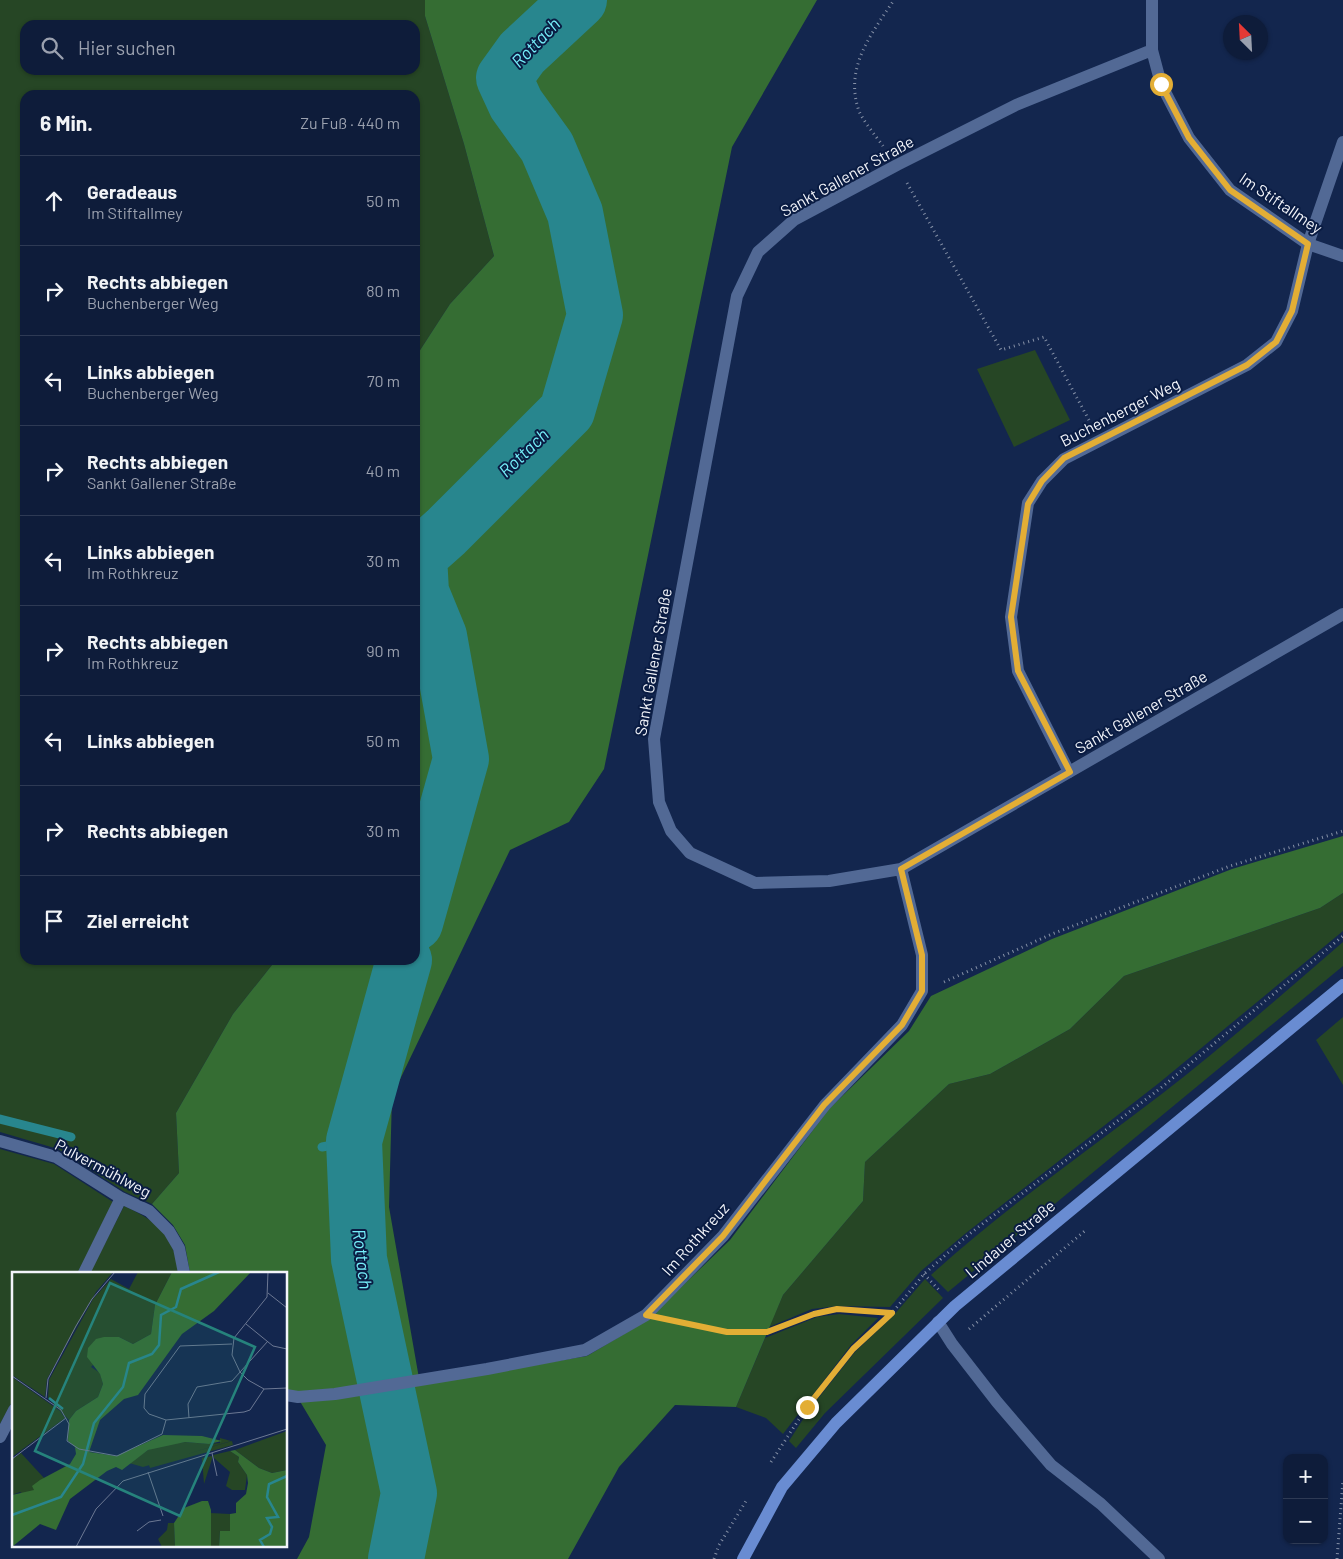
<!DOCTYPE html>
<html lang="de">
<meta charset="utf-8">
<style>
:root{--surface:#0e1c3a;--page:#172542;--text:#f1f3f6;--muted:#9ba1af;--line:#2e3a54}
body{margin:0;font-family:Barlow,sans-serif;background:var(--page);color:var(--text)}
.controls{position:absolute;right:15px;bottom:15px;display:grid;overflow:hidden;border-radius:10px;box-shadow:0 1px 4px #0004}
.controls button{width:45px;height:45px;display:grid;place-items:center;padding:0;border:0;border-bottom:1px solid var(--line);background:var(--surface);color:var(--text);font:25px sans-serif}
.compass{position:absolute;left:1223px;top:15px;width:45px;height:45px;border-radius:50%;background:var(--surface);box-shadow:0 1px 4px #0004;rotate:336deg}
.stop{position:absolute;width:15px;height:15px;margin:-11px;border:4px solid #e3ae35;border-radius:50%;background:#fff}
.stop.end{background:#e3ae35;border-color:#fff;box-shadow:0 1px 5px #0008}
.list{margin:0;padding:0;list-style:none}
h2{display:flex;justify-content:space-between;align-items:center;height:65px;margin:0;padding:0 20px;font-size:21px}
h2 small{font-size:16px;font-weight:400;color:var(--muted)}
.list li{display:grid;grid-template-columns:32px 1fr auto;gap:15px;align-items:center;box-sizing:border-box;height:90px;padding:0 20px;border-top:1px solid var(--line)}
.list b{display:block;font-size:19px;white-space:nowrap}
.list p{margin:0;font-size:16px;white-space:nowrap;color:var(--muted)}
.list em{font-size:16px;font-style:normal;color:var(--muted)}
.icon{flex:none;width:28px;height:28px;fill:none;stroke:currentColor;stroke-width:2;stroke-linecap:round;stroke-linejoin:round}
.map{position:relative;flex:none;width:1343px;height:1559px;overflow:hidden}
.search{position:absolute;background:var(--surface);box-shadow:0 1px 4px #0004;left:20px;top:20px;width:400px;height:55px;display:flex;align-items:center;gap:12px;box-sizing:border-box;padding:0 18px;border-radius:15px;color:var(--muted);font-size:19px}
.panel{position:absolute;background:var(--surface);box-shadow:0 1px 4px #0004;left:20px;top:90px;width:400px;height:875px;border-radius:15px}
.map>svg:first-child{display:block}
</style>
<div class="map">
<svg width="1343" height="1559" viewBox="0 0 1343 1559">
<rect width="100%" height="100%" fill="#13264e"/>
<path fill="#264625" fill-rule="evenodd" d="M0,0H425V16L464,144L494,256L450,304L415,358V95H25V960H276L233,1014L176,1113L179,1173L152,1204L125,1192L58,1149L0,1132ZM25,25H415V70H25Z
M1035,350L1070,420L1014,447L977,369Z
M1343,893V931L1159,1083L966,1233L921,1271L890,1307L837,1306L812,1309L769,1327L783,1295L863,1201L865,1162L949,1084L990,1074L1070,1029L1124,976L1320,908Z
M1343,942V966L948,1292L931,1275C1003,1209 1085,1153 1163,1093C1225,1045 1284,993 1343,942Z
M1343,1017V1085L1316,1040Z
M0,1149L54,1164L113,1202L78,1273H14V1398L0,1424Z
M124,1206C144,1215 165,1227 173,1249C176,1257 177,1265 178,1273H90Z
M925,1279L943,1298L825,1413L796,1448L789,1441L809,1410L855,1352L893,1316Z
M839,1314L878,1318L851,1345L783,1434L766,1418L736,1407L765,1338L817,1317Z"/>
<path fill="#356d33" d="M425,0H817L732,147L604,769L569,822L510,850L392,1096L389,1207L420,1384L587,1356L646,1321L730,1240L829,1109L909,1031L931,996L1052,939L1232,869L1343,836V893L1320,908L1124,976L1070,1029L990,1074L949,1084L865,1162L863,1201L783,1295L736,1407L675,1405L619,1467L568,1559H297L309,1537L326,1445L295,1393L286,1392V1273H190L185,1245L173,1225L152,1204L179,1173L176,1113L233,1014L276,960H415V358L450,304L494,256L464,144L425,16Z"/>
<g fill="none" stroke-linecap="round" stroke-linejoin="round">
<path stroke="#28868e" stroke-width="9" d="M0,1119L71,1137
M322,1147L354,1141"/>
<path stroke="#28868e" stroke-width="56" d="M415,923L461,759L439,636L421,592L419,556L446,532L567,411L595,315L575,213L547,147L516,104L504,78L522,53L579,0
M396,1559L409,1493L359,1259L354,1141L404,960"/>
<path stroke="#8691a7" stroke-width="3" stroke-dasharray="1 4" stroke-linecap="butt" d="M883,146C876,136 861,119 858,108C845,66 872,33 894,0
M907,183L1001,350L1044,337L1090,422
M944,982L1052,934L1230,866L1343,831
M924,1274L939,1290
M671,1320L727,1332H767L814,1314L837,1309L892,1313
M969,1329L1087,1229
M771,1462L807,1407L853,1349L892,1313L924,1274L968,1235L1162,1087L1343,936
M714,1559L719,1545L746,1501
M1337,1559L1343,1480"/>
<path stroke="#526995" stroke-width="12" d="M1069,772L1018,671L1011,617L1028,503L1042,481L1064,459L1247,365L1276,342L1292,311L1308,244L1343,142"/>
<path stroke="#526995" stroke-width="12" d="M1152,0V50L1161,84L1189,138L1230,190L1308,244L1343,256
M1152,50L1016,105L897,165L794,220L758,252L737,296L654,739L659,802L671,831L690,853L755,883L829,881L901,869L1343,614
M0,1141L56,1157L121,1198L149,1211L169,1231L179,1248L184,1273
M84,1273L121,1198
M938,1322L952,1344L997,1402L1051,1465L1101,1504L1159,1559
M286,1395L298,1397L335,1394L487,1369L585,1350L646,1315L723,1236L825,1105L902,1025L922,991V955L901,869
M0,1437L14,1410"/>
<path stroke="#698cd2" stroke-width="12" d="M743,1559L782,1487L836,1423L955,1306L1343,985"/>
</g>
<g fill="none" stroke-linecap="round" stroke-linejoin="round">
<path stroke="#e3ae35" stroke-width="6" d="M807,1407L853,1349L892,1313L837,1309L814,1314L767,1332H727L646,1315L723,1236L824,1105L902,1025L922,991V955L901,869L1070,772L1018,671L1011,617L1028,504L1042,481L1064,458L1247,365L1276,342L1292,311L1308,244L1230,190L1189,138L1161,84"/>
</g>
<g text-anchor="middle" stroke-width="4" stroke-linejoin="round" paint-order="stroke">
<g font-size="16" fill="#f2f4fa" stroke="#0a1c43">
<text transform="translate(847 176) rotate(-29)" y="6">Sankt Gallener Straße</text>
<text transform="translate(1281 203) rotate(34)" y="6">Im Stiftallmey</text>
<text transform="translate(1120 412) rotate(-27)" y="6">Buchenberger Weg</text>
<text transform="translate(653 662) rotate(-80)" y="6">Sankt Gallener Straße</text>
<text transform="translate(1141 712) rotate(-30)" y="6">Sankt Gallener Straße</text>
<text transform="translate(103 1168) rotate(28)" y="6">Pulvermühlweg</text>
<text transform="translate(695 1239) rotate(-48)" y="6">Im Rothkreuz</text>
<text transform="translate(1010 1239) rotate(-40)" y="6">Lindauer Straße</text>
</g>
<g font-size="18" font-style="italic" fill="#76effa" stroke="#0a1c43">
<text transform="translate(536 43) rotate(-46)" y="6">Rottach</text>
<text transform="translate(524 453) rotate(-44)" y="6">Rottach</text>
<text transform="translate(362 1259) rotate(83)" y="6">Rottach</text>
</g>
</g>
<g transform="translate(12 1272)">
<rect width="275" height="275" fill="#13264e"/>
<path d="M0,0H101L84,20L35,107L33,125L0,103ZM126,0H160L143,33L139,62L121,72L107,65L79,95L88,101L91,112L86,125L64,139L57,148L36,126L37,108L81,27L99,7L117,17ZM0,105L48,139L53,146L0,185ZM275,159V198L260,201L247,196L223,178ZM208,166L219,169L131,195L117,191L136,178L149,173L173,170L197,172L208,171ZM220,169L221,173L138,196L137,193ZM218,179L227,185L226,190L235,203L233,218H220L214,214L218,200L202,186L201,183ZM9,181L32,206L23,218L13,223L8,220L0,223V187ZM200,184V187L192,212L190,186ZM198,241L218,242V259H208L207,275H199ZM156,251H162L163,275H150L146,267L155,258Z" fill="#264625"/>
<path d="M160,0H239L202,39L170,62L126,123L112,127L88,148L77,180L104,184L151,163L190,164L210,169L197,172L173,170L136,178L110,198L104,195L95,199L58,227L44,258L28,252L0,275V223L22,218L20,214L28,208L58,192L64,182L63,175L56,169L57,148L64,139L86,125L91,112L88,102L75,85L76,76L84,67L92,65H107L121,72L139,62L143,33ZM223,178L247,196L260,201L275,198V275H207L208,259H218V242L224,241V231L234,222L236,211L235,203L226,190L227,185L218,179ZM190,229H196L199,238V275H163L162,251L172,236Z" fill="#356d33"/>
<path fill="none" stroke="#28868e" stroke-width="2.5" d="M37,126L51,137M0,243L49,225L71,192L82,151L111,115L117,91L140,82L147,73L149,43L164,35L169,17L207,0M252,275L248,268L258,262L260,255L255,246L266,245L255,225L257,212L275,204"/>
<path fill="none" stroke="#6c7893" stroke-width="1" d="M256,0L255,25L222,66L220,83L228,100L236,108L252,117L275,116M256,21L275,36M234,52L261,74L275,77M220,72L168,74L133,122L132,136L137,142L154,148L232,140L238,138L252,117M0,104L49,138L57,152L55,169L67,177L105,184L150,162L154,148M34,126L36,107L64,54L80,27L103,0M177,146L176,132L185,115L220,109L256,69M200,181L205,204M0,187L54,146M136,200L151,244M125,259L137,250L149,248M64,275L84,237L111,209L275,157M102,275H128"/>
<path fill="#26837c" fill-opacity="0.15" stroke="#26837c" stroke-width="2.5" d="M98,11L243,75L168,244L23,179Z"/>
<rect width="275" height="275" fill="none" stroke="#f2f4fa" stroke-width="2.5"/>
</g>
</svg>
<div class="controls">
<button>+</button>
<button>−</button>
</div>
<svg class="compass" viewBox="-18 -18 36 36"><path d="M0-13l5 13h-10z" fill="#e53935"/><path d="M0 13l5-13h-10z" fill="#9ba1af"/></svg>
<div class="stop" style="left:1161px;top:84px"></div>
<div class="stop end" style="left:807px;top:1407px"></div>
<div class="search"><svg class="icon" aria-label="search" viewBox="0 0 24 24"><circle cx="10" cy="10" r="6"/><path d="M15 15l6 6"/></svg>Hier suchen</div>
<section class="panel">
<h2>6 Min.<small>Zu Fuß · 440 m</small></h2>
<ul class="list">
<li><svg class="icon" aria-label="ahead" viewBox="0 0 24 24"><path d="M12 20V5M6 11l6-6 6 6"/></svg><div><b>Geradeaus</b><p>Im Stiftallmey</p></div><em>50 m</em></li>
<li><svg class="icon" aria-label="right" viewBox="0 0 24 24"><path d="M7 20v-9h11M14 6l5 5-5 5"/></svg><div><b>Rechts abbiegen</b><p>Buchenberger Weg</p></div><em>80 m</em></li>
<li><svg class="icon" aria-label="left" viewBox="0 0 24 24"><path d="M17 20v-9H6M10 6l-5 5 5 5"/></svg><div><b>Links abbiegen</b><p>Buchenberger Weg</p></div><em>70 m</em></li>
<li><svg class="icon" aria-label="right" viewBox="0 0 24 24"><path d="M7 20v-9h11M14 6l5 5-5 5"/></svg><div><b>Rechts abbiegen</b><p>Sankt Gallener Straße</p></div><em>40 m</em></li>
<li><svg class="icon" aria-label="left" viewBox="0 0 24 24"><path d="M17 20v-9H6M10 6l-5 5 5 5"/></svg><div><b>Links abbiegen</b><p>Im Rothkreuz</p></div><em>30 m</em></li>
<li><svg class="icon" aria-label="right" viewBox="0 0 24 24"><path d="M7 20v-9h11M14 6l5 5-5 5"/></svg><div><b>Rechts abbiegen</b><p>Im Rothkreuz</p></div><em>90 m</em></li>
<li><svg class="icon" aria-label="left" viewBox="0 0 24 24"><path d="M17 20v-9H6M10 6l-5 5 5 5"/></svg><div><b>Links abbiegen</b></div><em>50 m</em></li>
<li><svg class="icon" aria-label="right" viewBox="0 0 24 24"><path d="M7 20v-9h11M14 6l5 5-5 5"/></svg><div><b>Rechts abbiegen</b></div><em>30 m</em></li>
<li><svg class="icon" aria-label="arrive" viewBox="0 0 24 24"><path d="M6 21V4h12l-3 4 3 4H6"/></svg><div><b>Ziel erreicht</b></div></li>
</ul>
</section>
</div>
